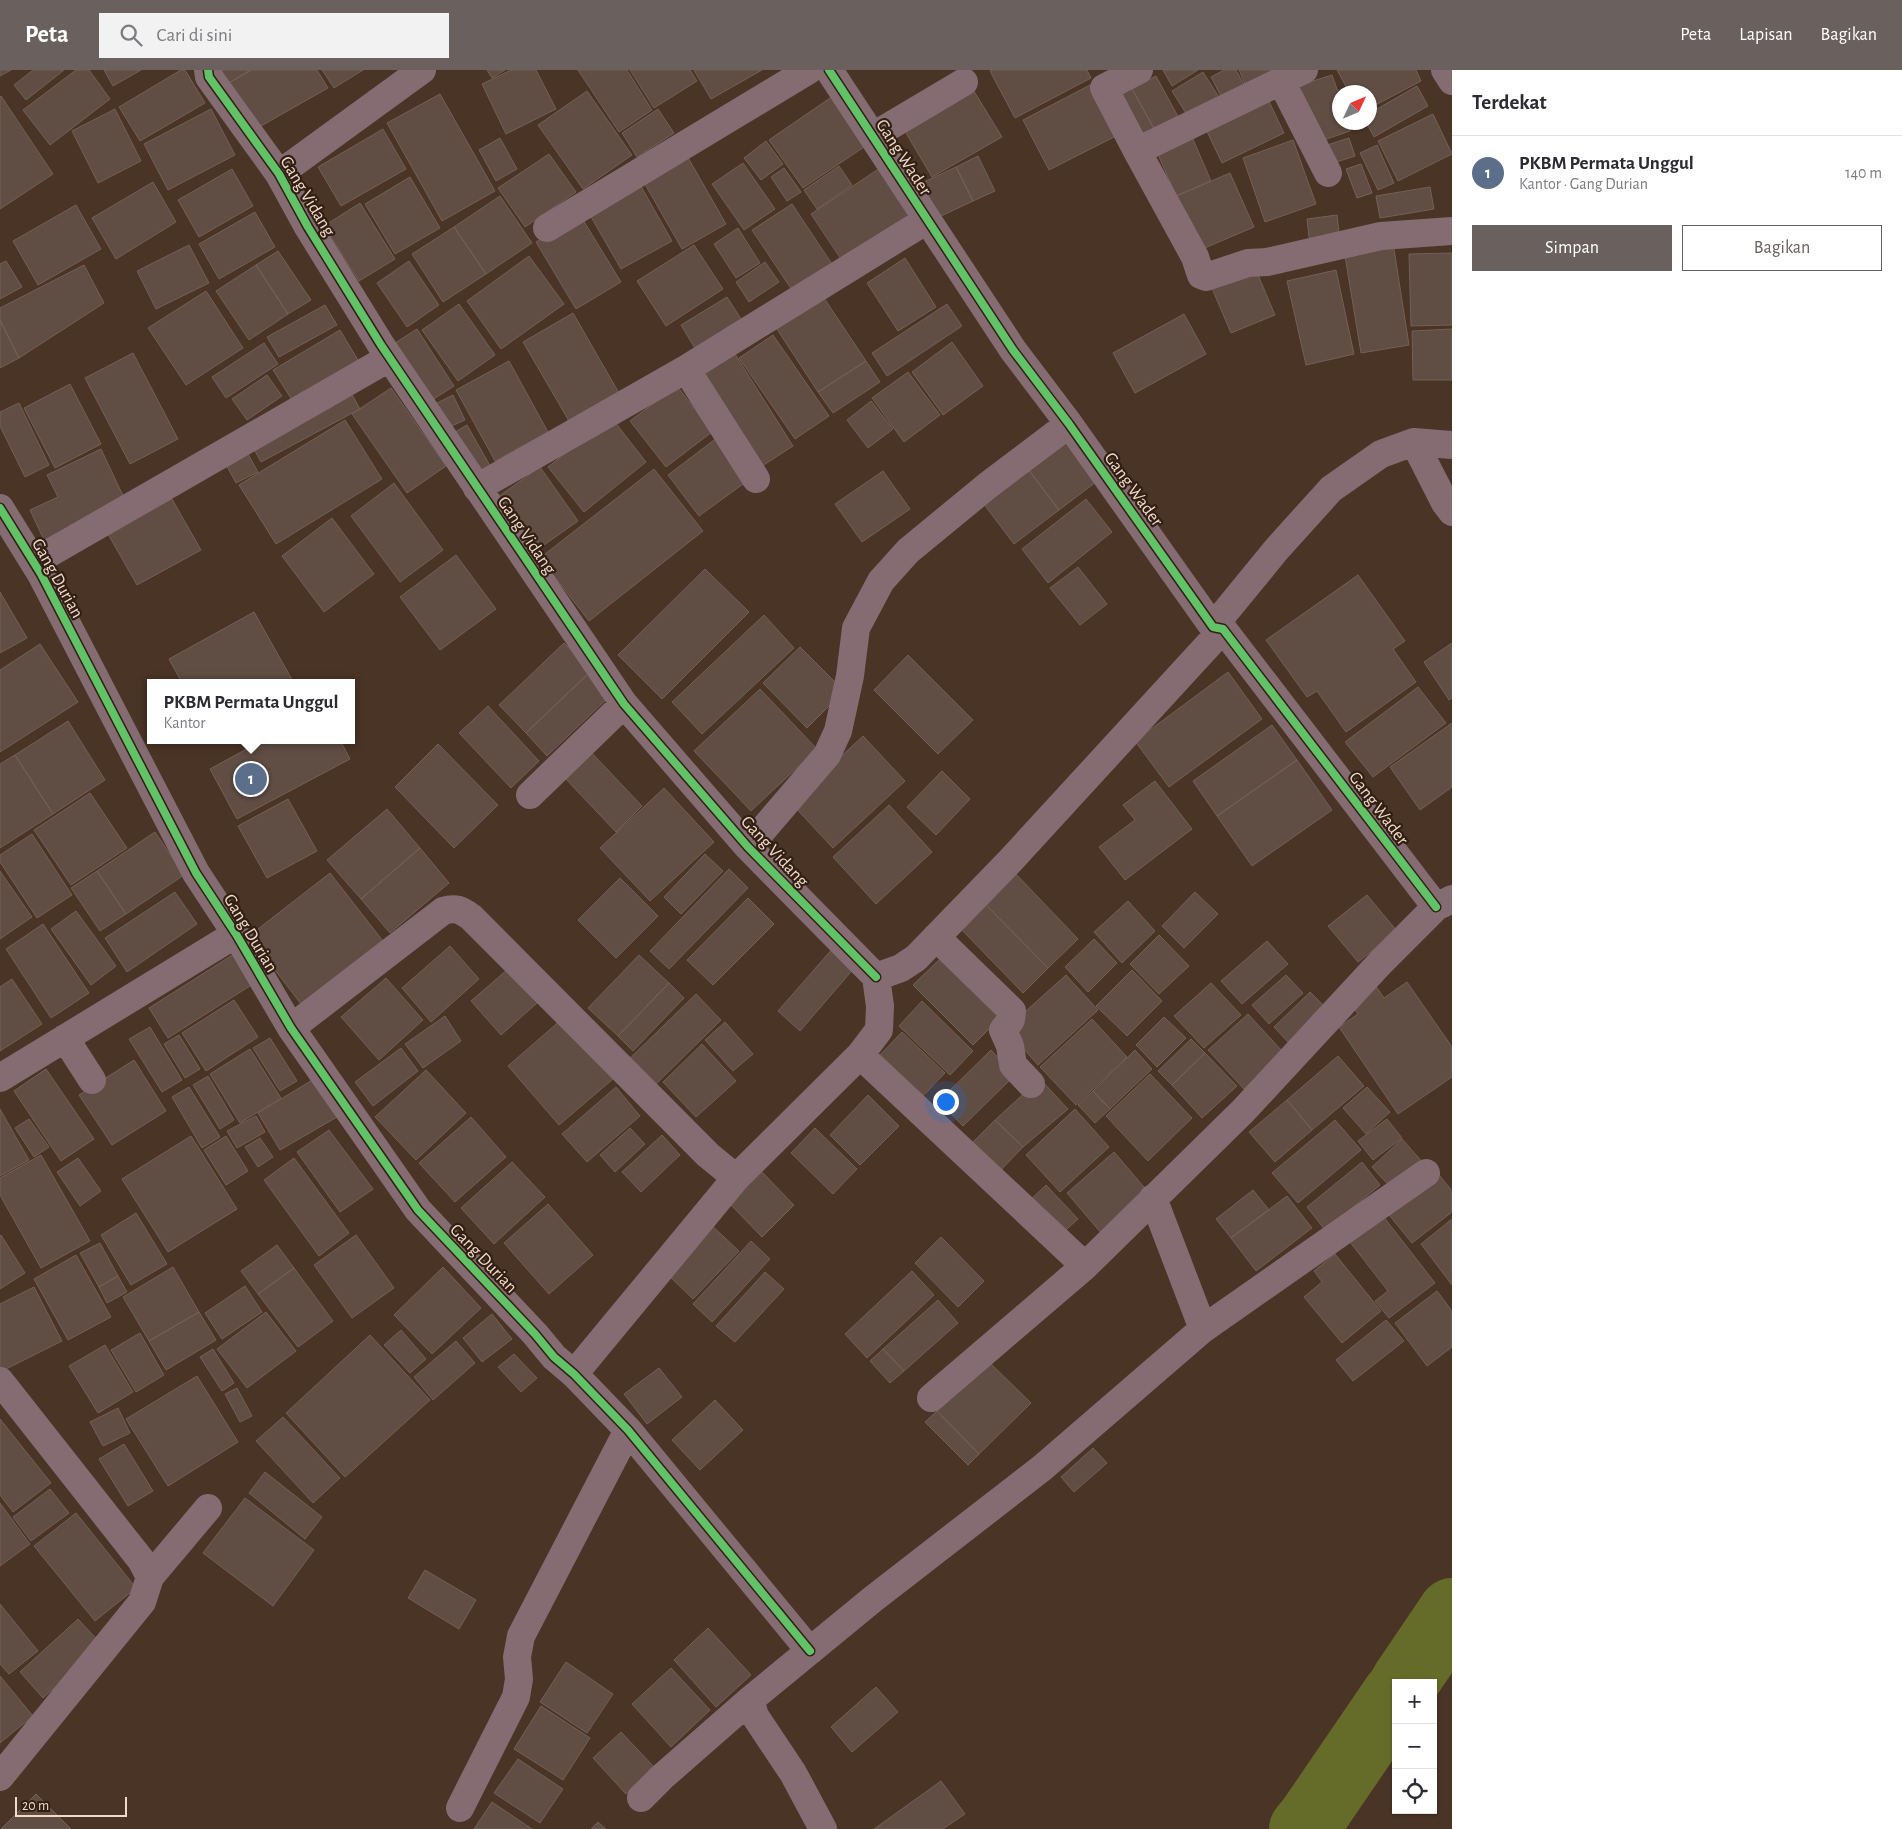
<!DOCTYPE html>
<html lang="id">
<meta charset="utf-8">
<style>
:root{--surface:#fff;--page:#f2f2f3;--text:#2b2b33;--muted:#7c7c81;--line:#e1e1e2;--accent:#6a605d}
body{margin:0;font-family:"Alegreya Sans",sans-serif;background:var(--page);color:var(--text)}
.controls{position:absolute;right:15px;bottom:15px;display:grid;overflow:hidden;border-radius:0px;box-shadow:0 1px 4px #0004}
.controls button{width:45px;height:45px;display:grid;place-items:center;padding:0;border:0;border-bottom:1px solid var(--line);background:var(--surface);color:var(--text);font:25px sans-serif}
.compass{position:absolute;left:1332px;top:15px;width:45px;height:45px;border-radius:50%;background:var(--surface);box-shadow:0 1px 4px #0004;rotate:46deg}
.scale{position:absolute;left:15px;bottom:12px;width:112px;box-sizing:border-box;padding-left:5px;border:2px solid #f2daca;border-top:0;font-size:14px;line-height:18px;white-space:nowrap;color:#f2daca;-webkit-text-stroke:4px #311f13;paint-order:stroke}
.you{position:absolute;left:945px;top:1031px;width:18px;height:18px;margin:-12px;border:4px solid #fff;border-radius:50%;background:#1a73e8;box-shadow:0 0 0 8px #1a73e833}
.badge{display:grid;place-items:center;width:32px;height:32px;border-radius:50%;background:var(--accent);color:#fff;font-size:16px;font-weight:700}
.pin{position:absolute;translate:-50% -50%;border:2px solid #fff;box-shadow:0 1px 5px #0006}
.popup{position:absolute;left:147px;top:609px;width:208px;height:65px;box-sizing:border-box;display:grid;place-content:center;border-radius:0px;background:var(--surface);filter:drop-shadow(0 1px 4px #0005);font-size:16px;white-space:nowrap;color:var(--muted)}
.popup b{font-size:19px;color:var(--text)}
.popup::after{content:'';position:absolute;left:50%;top:100%;margin-left:-10px;border:10px solid transparent;border-top-color:var(--surface)}
.list{margin:0;padding:0;list-style:none}
h2{display:flex;justify-content:space-between;align-items:center;height:65px;margin:0;padding:0 20px;font-size:21px}
h2 small{font-size:16px;font-weight:400;color:var(--muted)}
.list li{display:grid;grid-template-columns:32px 1fr auto;gap:15px;align-items:center;box-sizing:border-box;height:75px;padding:0 20px;border-top:1px solid var(--line)}
.list b{display:block;font-size:19px;white-space:nowrap}
.list p{margin:0;font-size:16px;white-space:nowrap;color:var(--muted)}
.list em{font-size:16px;font-style:normal;color:var(--muted)}
.actions{display:flex;gap:10px;padding:15px 20px}
.actions a{flex:1;padding:11px 0;border:1px solid var(--accent);border-radius:0px;text-align:center;font-size:18px;color:var(--accent)}
.actions .main{background:var(--accent);color:#fff}
.icon{flex:none;width:28px;height:28px;fill:none;stroke:currentColor;stroke-width:2;stroke-linecap:round;stroke-linejoin:round}
.map{position:relative;flex:none;width:1452px;height:1759px;overflow:hidden}
header{display:flex;align-items:center;gap:30px;box-sizing:border-box;height:70px;padding:0 25px;background:var(--accent);color:#fff}
header strong{font-size:24px}
nav{display:flex;gap:28px;margin-inline-start:auto;font-size:18px}
.search{width:350px;height:45px;background:var(--page);display:flex;align-items:center;gap:12px;box-sizing:border-box;padding:0 18px;border-radius:0px;color:var(--muted);font-size:19px}
main{display:flex}
aside{flex:1;background:var(--surface)}
.map>svg:first-child{display:block}
</style>
<header>
<strong>Peta</strong>
<div class="search"><svg class="icon" aria-label="search" viewBox="0 0 24 24"><circle cx="10" cy="10" r="6"/><path d="M15 15l6 6"/></svg>Cari di sini</div>
<nav><a>Peta</a><a>Lapisan</a><a>Bagikan</a></nav>
</header>
<main>
<div class="map">
<svg width="1452" height="1759" viewBox="0 0 1452 1759">
<rect width="100%" height="100%" fill="#493425"/>
<g fill="none" stroke-linecap="round" stroke-linejoin="round">
<path stroke="#656c2a" stroke-width="68" d="M1404,1613L1452,1542
M1303,1759L1312,1748L1396,1625"/>
</g>
<path fill="#604d44" stroke="#736056" d="M0,0H11L0,6Z
M33,0H64L26,30L14,15Z
M76,0H89L110,29L50,75L23,40Z
M104,0H141L113,16Z
M181,0H185L205,33L140,71L119,37Z
M219,0H251L227,14Z
M251,0H317L328,18L254,60L227,14Z
M322,0H363L334,18Z
M487,0H505L492,8Z
M511,0H536L556,39L506,64L482,14Z
M578,0H627L652,40L619,62Z
M630,0H690L697,11L654,38Z
M694,0H762L711,29Z
M991,0H1087L1091,8L1015,48L990,1Z
M1163,0H1198L1172,16Z
M1224,0H1236L1249,24L1226,36L1211,7Z
M1239,0H1278L1249,23Z
M1337,0H1416L1421,11L1370,38V22H1349Z
M1203,2L1224,35L1192,53L1172,21Z
M1332,5L1340,27V52H1348L1350,61L1315,73L1297,16Z
M1156,6L1181,52L1157,64L1132,19Z
M1092,14L1118,65L1049,100L1023,50Z
M1417,16L1428,36L1374,67L1366,52H1370V43Z
M972,18L1002,67L932,107L903,58Z
M1132,19L1157,64L1139,73L1114,28Z
M587,21L632,85L583,119L538,55Z
M1265,23L1284,63L1222,93L1203,53Z
M440,24L495,121L442,151L387,53Z
M1,26L53,104L0,139V27Z
M833,26L867,75L803,118L769,70Z
M115,39L141,91L98,113L72,61Z
M211,39L235,85L168,120L144,74Z
M658,39L674,63L637,87L622,63Z
M1433,44L1452,84L1398,111L1378,71Z
M383,59L406,99L341,136L318,97Z
M1192,67L1211,111L1176,126L1157,82Z
M500,68L517,99L496,111L479,80Z
M1349,68L1355,86L1327,95L1321,77Z
M1293,70L1316,134L1265,152L1243,88Z
M766,71L783,94L761,110L744,88Z
M1377,75L1394,113L1378,120L1360,83Z
M549,84L576,122L525,157L498,118Z
M686,84L726,154L682,179L642,109Z
M978,86L995,121L973,131L956,97Z
M743,93L775,139L744,160L712,114Z
M1361,94L1372,123L1357,128L1346,99Z
M839,96L852,115L817,139L804,120Z
M956,97L973,131L939,147L922,113Z
M784,98L801,122L787,131L771,107Z
M880,98L914,150L845,195L811,144Z
M232,99L253,136L199,167L178,130Z
M1230,103L1254,157L1200,180L1176,126Z
M410,107L440,158L395,184L365,134Z
M638,111L672,171L621,199L587,140Z
M153,112L176,152L116,189L92,148Z
M1430,117L1434,139L1380,148L1376,126Z
M500,126L532,173L486,204L454,157Z
M360,133L395,189L359,211L324,156Z
M792,134L838,203L798,229L752,160Z
M76,135L101,179L38,215L13,171Z
M255,142L275,177L219,209L199,174Z
M580,145L621,212L576,239L536,172Z
M1337,145L1340,171L1310,175L1307,149Z
M454,157L486,204L443,232L412,184Z
M738,158L760,193L736,208L714,174Z
M1393,173L1409,275L1361,283L1344,180Z
M189,175L209,213L156,239L137,201Z
M694,175L723,219L666,256L637,211Z
M278,181L311,230L288,244L256,195Z
M1452,183V255L1411,256L1409,184Z
M529,186L564,234L501,279L467,231Z
M905,188L936,237L898,261L867,213Z
M6,191L22,217L0,229V194Z
M409,191L439,235L407,257L377,213Z
M765,192L779,212L749,232L736,212Z
M84,195L104,233L19,288L0,250V238Z
M256,195L288,244L249,270L216,221Z
M1255,198L1275,245L1231,263L1211,216Z
M1336,200L1354,284L1306,295L1287,211Z
M206,221L243,278L186,315L148,258Z
M820,222L866,291L818,322L773,253Z
M727,227L743,252L696,280L681,255Z
M459,234L495,285L458,311L422,260Z
M947,234L962,256L887,306L872,283Z
M325,235L337,255L279,287L267,267Z
M573,243L619,323L569,351L523,272Z
M1184,244L1206,284L1135,323L1113,283Z
M0,250L19,288L0,298Z
M417,259L454,316L429,332L392,275Z
M1452,259V310H1413L1412,261Z
M340,260L358,290L292,330L273,300Z
M773,265L829,346L795,369L739,288Z
M952,272L983,316L943,345L912,302Z
M264,273L278,294L226,328L212,307Z
M133,283L178,369L130,394L85,308Z
M735,284L793,376L756,400L698,308Z
M509,291L548,362L495,391L456,320Z
M866,291L880,312L833,343L818,322Z
M908,302L940,345L904,372L872,328Z
M267,305L282,326L247,350L232,329Z
M70,314L101,374L55,398L24,338Z
M677,316L712,362L666,397L630,351Z
M391,318L446,396L407,423L352,344Z
M349,319L360,339L261,392L250,372Z
M453,325L465,350L447,358L435,334Z
M871,331L893,359L868,378L847,350Z
M19,333L49,395L25,407L0,356V342Z
M611,347L646,392L584,442L548,397Z
M345,350L382,409L276,474L239,415Z
M467,355L493,401L476,411L450,365Z
M1072,365L1104,406L1059,440L1028,399Z
M718,367L750,409L699,446L668,405Z
M244,377L258,402L236,413L223,389Z
M101,379L125,430L44,470L30,440L58,427L47,405Z
M540,397L578,451L534,482L495,429Z
M654,399L703,461L589,551L540,488Z
M1028,399L1059,440L1014,474L983,433Z
M883,401L910,439L862,472L835,434Z
M394,413L443,480L400,512L351,446Z
M172,429L201,480L137,515L108,464Z
M1086,429L1112,462L1048,513L1022,479Z
M332,448L374,504L324,542L282,486Z
M456,485L496,539L440,580L400,527Z
M1078,497L1107,534L1080,555L1050,518Z
M705,499L749,542L662,629L618,585Z
M1358,505L1405,571L1393,579L1416,612L1346,662L1317,621L1307,627L1266,570Z
M0,522L27,568L0,583Z
M254,542L294,613H182L169,589Z
M764,545L794,578L702,664L672,632Z
M564,573L591,601L526,663L499,635Z
M1452,573V628L1449,630L1424,592Z
M40,574L78,632L0,682V600Z
M800,577L844,621L807,658L763,613Z
M908,585L973,650L938,684L874,620Z
M591,601L612,624L547,686L526,663Z
M1228,602L1262,649L1169,717L1135,671Z
M1418,617L1446,653L1373,707L1345,672Z
M760,619L817,679L751,741L694,681Z
M488,636L539,691L511,718L459,663Z
M68,651L105,710L53,744L15,685Z
M1452,653V717L1420,740L1390,697Z
M1272,655L1297,690L1217,746L1193,711Z
M863,666L905,711L833,778L791,733Z
M263,670H340L350,689L237,749L210,699Z
M438,674L498,735L454,778L395,717Z
M589,680L642,736L616,762L562,705Z
M15,685L53,744L0,778V694Z
M1297,690L1332,740L1252,796L1217,746Z
M942,701L970,729L936,765L907,737Z
M1155,711L1192,759L1125,810L1099,777L1135,750L1123,735Z
M664,718L714,772L650,831L600,778Z
M90,723L127,778L71,815L34,760Z
M288,729L317,781L267,808L238,756Z
M889,735L932,782L876,834L833,787Z
M387,739L420,778L361,829L327,790Z
M155,762L184,805L126,844L97,801Z
M32,764L72,825L37,848L0,792V785Z
M420,778L449,813L390,863L361,829Z
M705,784L723,801L681,844L664,827Z
M729,799L748,818L669,899L650,881Z
M0,801L32,847L0,869Z
M97,801L126,844L100,861L71,818Z
M330,803L383,871L301,934L249,866Z
M1016,804L1078,869L1048,898L985,834Z
M620,808L658,846L616,888L578,850Z
M175,822L197,854L127,902L105,868Z
M1195,822L1218,844L1184,878L1162,856Z
M1367,825L1397,861L1358,892L1328,856Z
M748,828L774,854L713,915L687,890Z
M1128,831L1155,861L1122,893L1094,862Z
M985,834L1048,898L1023,923L960,858Z
M76,841L116,896L91,915L51,859Z
M43,854L89,923L51,948L6,879Z
M1159,865L1189,896L1159,924L1130,894Z
M1094,869L1117,893L1088,922L1065,897Z
M1267,871L1288,894L1242,934L1221,911Z
M450,876L479,909L431,952L402,918Z
M834,877L856,896L800,961L778,941Z
M234,884L253,914L168,968L149,938Z
M945,884L1005,943L973,975L913,915Z
M639,885L669,913L618,966L588,938Z
M508,899L537,933L501,965L471,931Z
M1132,900L1162,931L1127,966L1096,936Z
M1066,905L1098,940L1038,995L1006,959Z
M1286,905L1303,923L1269,954L1252,935Z
M386,908L423,950L379,990L341,947Z
M12,909L42,954L0,981V917Z
M1407,912L1452,977V1007L1398,1044L1339,957L1358,944L1350,932L1375,915L1384,928Z
M669,913L684,928L633,981L618,966Z
M1211,913L1241,945L1204,978L1174,946Z
M1310,922L1325,937L1288,972L1274,957Z
M696,924L721,950L649,1021L623,995Z
M234,930L258,967L206,1001L182,963Z
M922,931L973,981L950,1005L899,956Z
M1248,944L1283,982L1244,1019L1208,980Z
M445,946L461,971L423,998L405,974Z
M1164,947L1186,968L1157,997L1136,975Z
M562,949L613,1009L559,1055L508,996Z
M1092,949L1127,987L1076,1035L1040,997Z
M725,952L753,984L733,1001L705,970Z
M150,957L182,1010L162,1022L129,969Z
M902,962L945,1003L921,1028L878,987Z
M179,965L200,999L185,1008L164,974Z
M270,968L297,1011L280,1021L253,978Z
M1191,969L1205,983L1172,1015L1158,1001Z
M702,974L736,1011L696,1047L663,1012Z
M401,978L418,1001L373,1036L355,1012Z
M250,979L281,1028L240,1053L210,1004Z
M991,980L1015,1005L963,1056L939,1031Z
M1135,980L1152,999L1110,1039L1093,1021Z
M1205,983L1237,1016L1202,1048L1172,1015Z
M1338,986L1364,1016L1312,1060L1287,1030Z
M134,990L166,1041L112,1075L79,1025Z
M46,999L94,1069L61,1091L14,1021Z
M426,1000L466,1043L416,1090L375,1047Z
M1150,1004L1192,1048L1148,1091L1106,1046Z
M208,1006L234,1050L220,1059L193,1015Z
M314,1009L337,1047L280,1080L258,1043Z
M1040,1009L1068,1039L1023,1077L995,1050Z
M189,1017L220,1067L202,1078L172,1027Z
M616,1017L640,1046L587,1092L562,1064Z
M1367,1017L1390,1042L1366,1064L1343,1038Z
M1093,1021L1110,1039L1095,1053L1078,1035Z
M868,1025L899,1056L860,1095L830,1065Z
M1287,1030L1312,1060L1275,1092L1249,1062Z
M0,1039L29,1090L0,1106Z
M1075,1039L1109,1077L1060,1122L1026,1085Z
M256,1046L265,1062L237,1078L227,1061Z
M471,1047L506,1087L455,1132L419,1093Z
M29,1049L49,1077L34,1087L15,1058Z
M1387,1049L1402,1068L1373,1090L1358,1071Z
M995,1050L1023,1077L997,1104L969,1076Z
M1335,1050L1361,1080L1298,1133L1272,1103Z
M630,1058L645,1074L615,1102L600,1085Z
M815,1058L857,1099L833,1124L791,1083Z
M329,1060L373,1119L340,1142L297,1082Z
M662,1065L680,1085L641,1122L622,1102Z
M191,1066L237,1139L168,1182L122,1109Z
M226,1066L248,1101L226,1115L204,1080Z
M260,1068L273,1087L258,1097L245,1077Z
M1402,1069L1424,1094L1394,1121L1372,1097Z
M1114,1082L1149,1123L1102,1164L1067,1123Z
M41,1085L90,1171L41,1198L0,1125V1108Z
M78,1088L101,1121L80,1136L57,1102Z
M294,1088L349,1163L319,1186L264,1110Z
M512,1092L545,1127L494,1174L461,1138Z
M1362,1092L1380,1115L1325,1160L1307,1137Z
M760,1100L794,1135L762,1167L728,1132Z
M1436,1101L1452,1121V1142L1412,1173L1385,1140Z
M1046,1115L1078,1149L1058,1167L1026,1134Z
M1253,1120L1269,1140L1231,1168L1216,1149Z
M1287,1126L1312,1158L1256,1201L1231,1168Z
M548,1134L593,1185L549,1224L504,1173Z
M136,1143L167,1194L131,1215L101,1165Z
M1383,1146L1435,1213L1389,1248L1375,1231L1388,1221L1350,1172Z
M1452,1149V1215L1421,1174Z
M709,1153L739,1181L693,1229L664,1201Z
M1,1165L25,1203L0,1219V1166Z
M356,1165L394,1218L352,1248L314,1195Z
M941,1167L984,1211L958,1237L915,1193Z
M751,1171L770,1189L712,1252L693,1234Z
M100,1173L118,1206L99,1217L80,1183Z
M277,1175L294,1198L258,1224L241,1201Z
M1335,1184L1381,1241L1342,1273L1304,1227L1322,1212L1314,1201Z
M76,1185L111,1247L68,1270L34,1209Z
M173,1197L199,1242L149,1271L123,1227Z
M443,1197L481,1238L432,1284L394,1245Z
M294,1198L333,1251L298,1277L258,1224Z
M912,1201L934,1225L867,1288L845,1264Z
M765,1202L784,1219L735,1272L716,1256Z
M118,1206L127,1222L107,1233L99,1217Z
M245,1216L262,1242L222,1269L205,1243Z
M34,1217L62,1271L2,1301L0,1296V1234Z
M1437,1221L1452,1241V1277L1427,1296L1395,1253Z
M938,1230L958,1253L904,1301L883,1279Z
M199,1242L216,1270L166,1300L149,1271Z
M266,1242L296,1281L247,1318L217,1279Z
M492,1244L512,1269L482,1292L463,1268Z
M1386,1250L1404,1271L1353,1311L1336,1290Z
M401,1260L426,1289L410,1303L384,1275Z
M140,1263L164,1305L136,1322L111,1280Z
M370,1265L430,1330L345,1407L286,1343Z
M456,1271L475,1293L433,1330L414,1307Z
M105,1275L133,1322L98,1343L69,1296Z
M213,1279L234,1313L222,1321L200,1287Z
M883,1279L904,1301L890,1313L870,1291Z
M514,1284L537,1308L521,1322L498,1297Z
M988,1291L1031,1333L979,1384L937,1341Z
M659,1298L682,1327L647,1354L624,1324Z
M197,1306L238,1372L168,1416L126,1349Z
M237,1318L252,1346L240,1352L225,1324Z
M715,1330L743,1360L700,1400L672,1370Z
M118,1338L130,1363L103,1376L90,1352Z
M937,1341L979,1384L968,1395L925,1352Z
M283,1347L340,1408L313,1433L256,1371Z
M0,1349L51,1413L13,1442L0,1425Z
M124,1374L153,1421L128,1436L99,1389Z
M1093,1378L1107,1393L1074,1422L1061,1407Z
M265,1402L322,1447L305,1469L249,1423Z
M50,1419L69,1443L31,1471L13,1447Z
M245,1428L314,1480L273,1536L203,1483Z
M0,1433L30,1474L0,1496Z
M76,1443L136,1518L95,1551L34,1476Z
M425,1500L476,1530L459,1559L408,1528Z
M0,1534L38,1581L9,1604L0,1594Z
M78,1549L102,1575L43,1628L20,1602Z
M708,1558L751,1605L716,1637L674,1590Z
M566,1592L613,1624L587,1663L540,1632Z
M671,1598L710,1640L671,1677L632,1634Z
M0,1606L33,1646L0,1673Z
M876,1617L898,1642L852,1682L831,1657Z
M541,1636L590,1668L563,1710L514,1679Z
M621,1662L654,1697L626,1724L593,1688Z
M518,1689L563,1719L540,1753L494,1723Z
M941,1711L965,1744L943,1759H874Z
M36,1724L71,1759H1Z
M492,1732L532,1759H474Z
M598,1752L606,1759H591Z"/>
<g fill="none" stroke-linecap="round" stroke-linejoin="round">
<path stroke="#846c72" stroke-width="28" d="M208,0L209,7L279,104L308,157L381,275L624,634L748,777L876,907
M829,0L1013,280L1069,354L1213,557L1223,559L1436,837
M1304,0L1137,81L1195,187L1201,205L1206,207L1248,193L1267,192L1381,166L1452,161
M1445,0L1452,11
M1281,11L1328,103
M873,66L964,12
M1137,81L1104,18L1139,0
M279,104L422,0
M547,158L809,0
M686,299L756,409
M1414,372L1445,433L1452,442
M477,418L686,299L927,150
M0,438L41,504L196,803L236,864L291,958L418,1140L535,1264L554,1287L574,1304L628,1360L810,1581
M34,492L389,288
M1213,557L1276,480L1331,419L1381,384L1414,372L1452,375
M530,725L624,634
M748,777L827,685L838,661L850,606L856,558L881,511L908,481L987,416L1069,354
M936,867L1012,941L1011,950L1003,960L1010,976L1013,995L1031,1014
M876,907L901,898L916,888L1011,790L1223,559
M291,958L443,841C456,837 461,840 471,847L708,1085L736,1108
M65,968L92,1010
M860,985L1085,1196
M0,1008L236,864
M1153,1128L1203,1259
M574,1304L736,1108L860,985L879,960L880,936L876,907
M0,1311L141,1490L150,1507L142,1532L0,1707
M931,1328L1085,1196L1243,1041L1381,892L1436,837L1452,829
M150,1507L208,1438
M750,1630L755,1646L793,1703L823,1759
M641,1728L662,1707L750,1630L873,1529L1042,1398L1203,1259L1426,1103
M460,1738L516,1627L519,1609L517,1587L521,1566L628,1360"/>
<g stroke="#311f13" stroke-width="11">
<path id="cycleway" d="M208,0L209,7L279,104L308,157L381,275L624,634L748,777L876,907
M829,0L1013,280L1069,354L1213,557L1223,559L1436,837
M0,438L41,504L196,803L236,864L291,958L418,1140L535,1264L554,1287L574,1304L628,1360L810,1581"/>
</g>
<use href="#cycleway" stroke="#61c268" stroke-width="8"/>
</g>
<g text-anchor="middle" stroke-width="4.5" stroke-linejoin="round" paint-order="stroke">
<g font-size="18" fill="#f2daca" stroke="#311f13">
<text transform="translate(904 87) rotate(57)" y="6">Gang Wader</text>
<text transform="translate(308 126) rotate(59)" y="6">Gang Vidang</text>
<text transform="translate(1134 419) rotate(54)" y="6">Gang Wader</text>
<text transform="translate(527 465) rotate(56)" y="6">Gang Vidang</text>
<text transform="translate(58 508) rotate(61)" y="6">Gang Durian</text>
<text transform="translate(1379 738) rotate(53)" y="6">Gang Wader</text>
<text transform="translate(775 781) rotate(47)" y="6">Gang Vidang</text>
<text transform="translate(251 863) rotate(59)" y="6">Gang Durian</text>
<text transform="translate(484 1188) rotate(46)" y="6">Gang Durian</text>
</g>
</g>
</svg>
<div class="controls">
<button>+</button>
<button>−</button>
<button><svg class="icon" aria-label="locate" viewBox="0 0 24 24"><circle cx="12" cy="12" r="6"/><path d="M12 2v4M12 18v4M2 12h4M18 12h4"/></svg></button>
</div>
<svg class="compass" viewBox="-18 -18 36 36"><path d="M0-13l5 13h-10z" fill="#e53935"/><path d="M0 13l5-13h-10z" fill="#7c7c81"/></svg>
<div class="scale">20 m</div>
<div class="you"></div>
<div class="pin badge" style="left:251px;top:709px;background:#5c6f8a">1</div>
<div class="popup"><b>PKBM Permata Unggul</b>Kantor</div>
</div>
<aside>
<h2>Terdekat<small></small></h2>
<ul class="list">
<li><span class="badge" style="background:#5c6f8a">1</span><div><b>PKBM Permata Unggul</b><p>Kantor · Gang Durian</p></div><em>140 m</em></li>
</ul>
<div class="actions"><a class="main">Simpan</a><a>Bagikan</a></div>
</aside>
</main>
